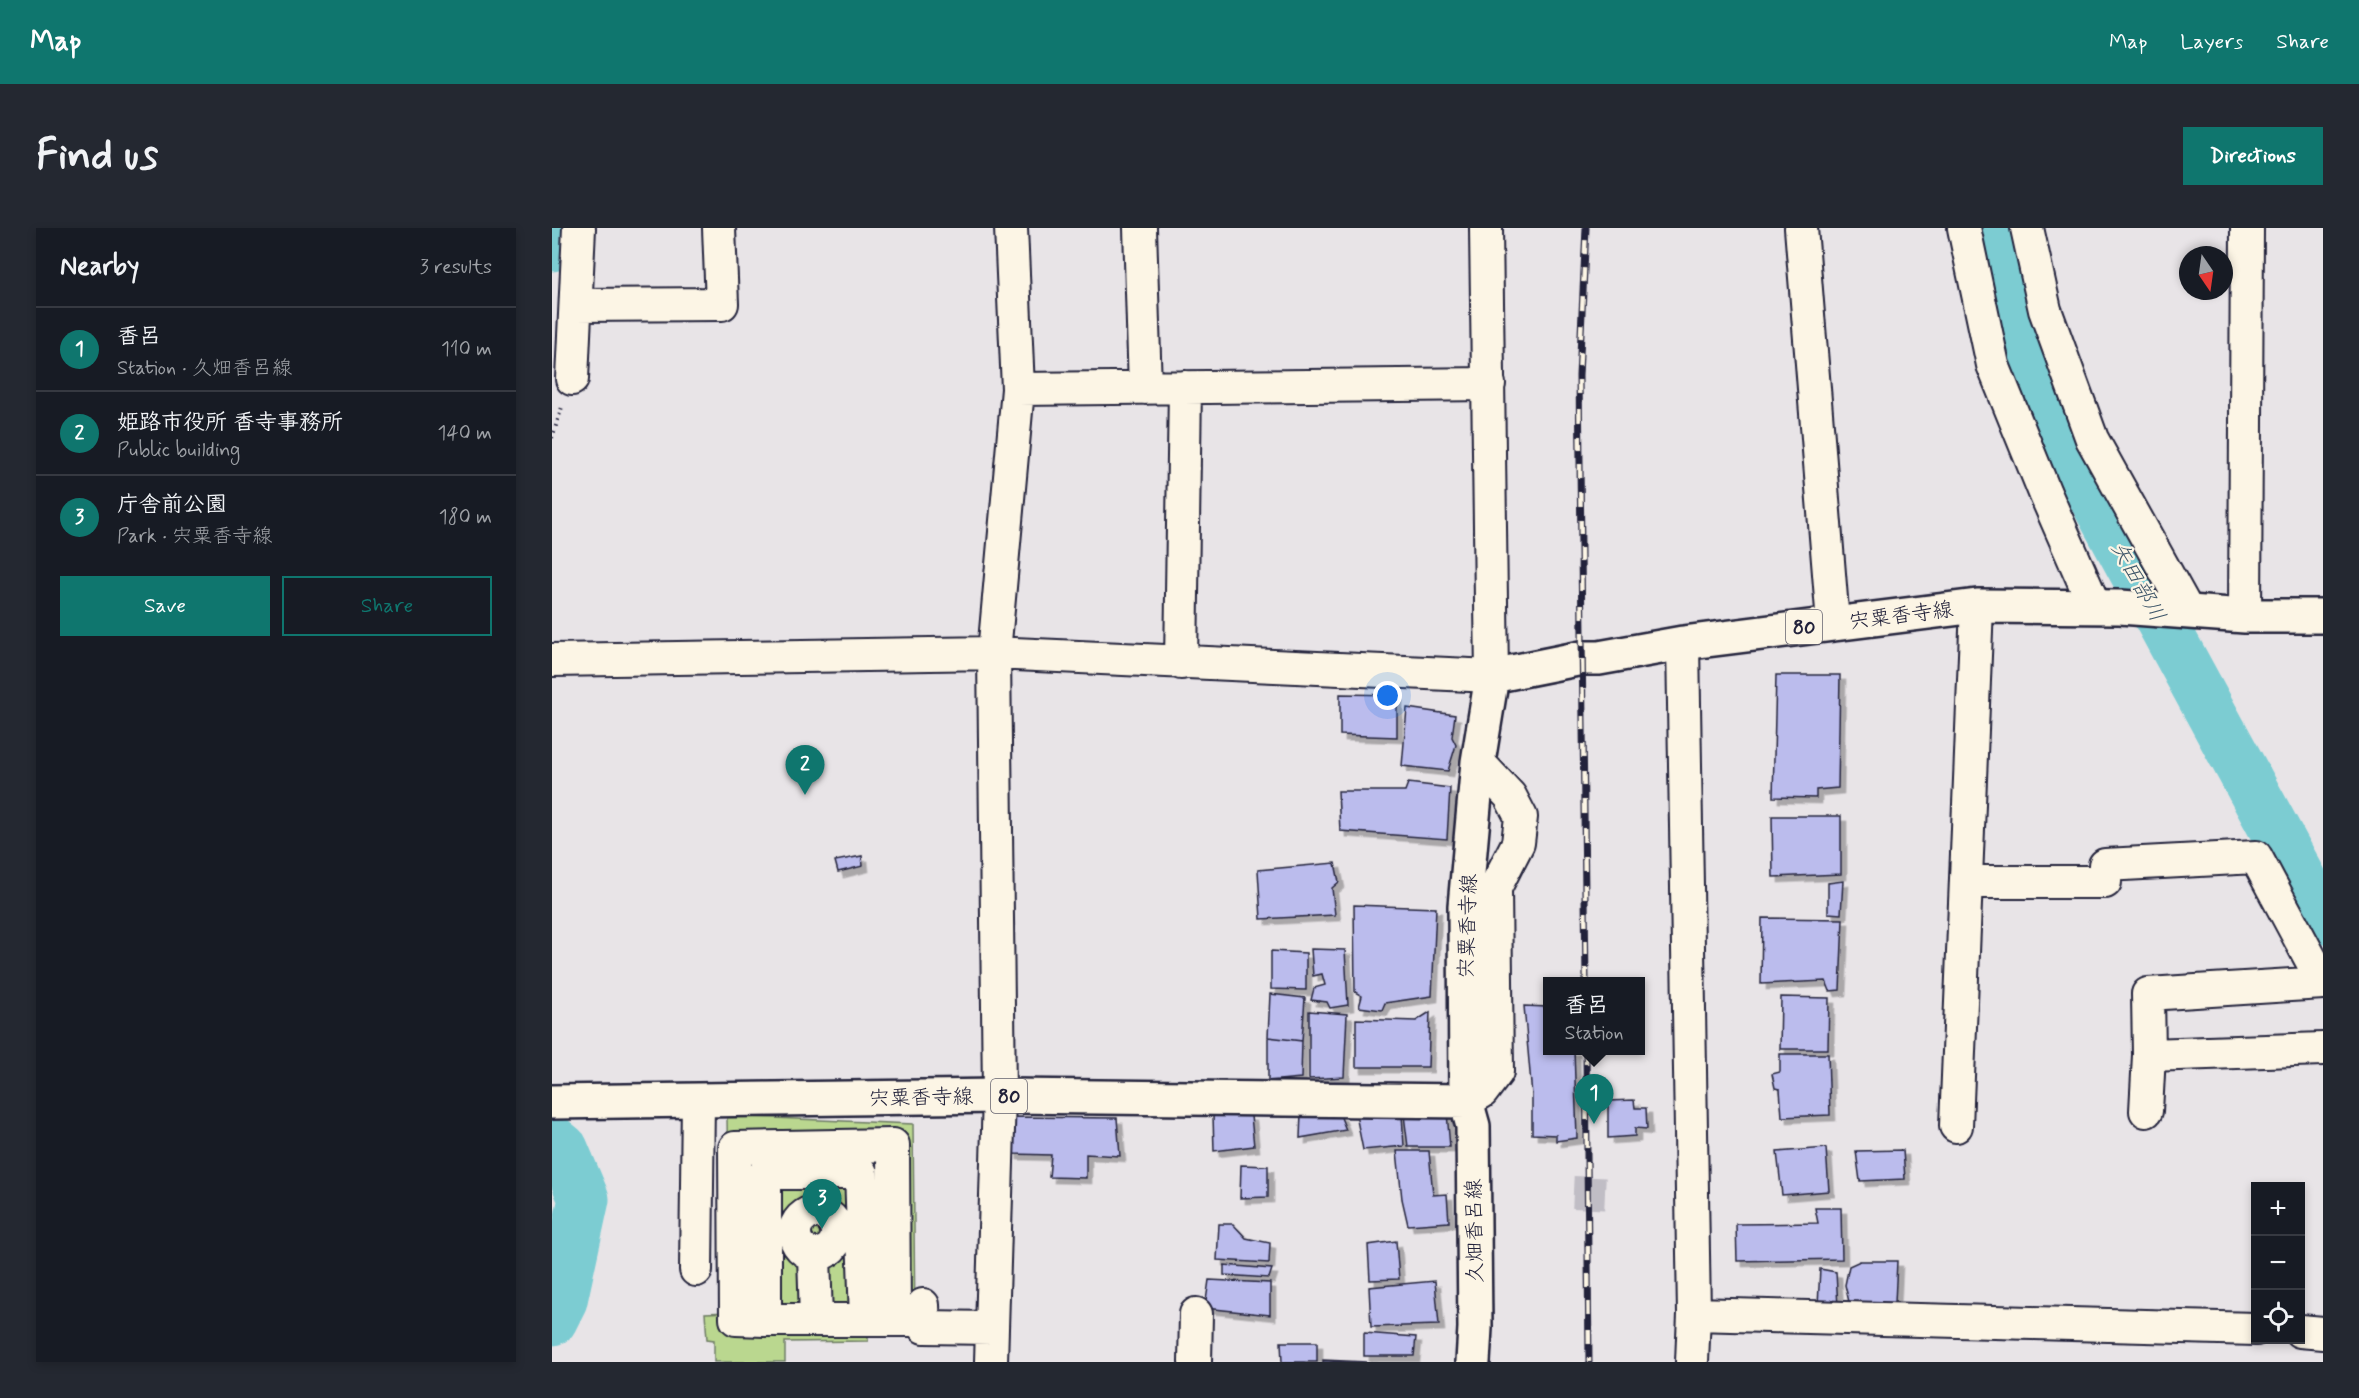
<!DOCTYPE html>
<meta charset="utf-8">
<style>
:root{--surface:#171b24;--page:#242831;--text:#f1f3f6;--muted:#9ea1a6;--line:#363941;--accent:#0f766e}
body{margin:0;font-family:Mynerve,"Klee One",sans-serif;background:var(--page);color:var(--text)}
.controls{position:absolute;right:18px;bottom:18px;display:grid;overflow:hidden;border-radius:0px;box-shadow:0 3px 9px #0003}
.controls button{width:54px;height:54px;display:grid;place-items:center;padding:0;border:0;border-bottom:2px solid var(--line);background:var(--surface);color:var(--text);font:30px sans-serif}
.compass{position:absolute;left:1627px;top:18px;width:54px;height:54px;border-radius:50%;background:var(--surface);box-shadow:0 3px 9px #0003;rotate:167deg}
.you{position:absolute;left:836px;top:468px;width:21px;height:21px;margin:-15px;border:4px solid #fff;border-radius:50%;background:#1a73e8;box-shadow:0 0 0 9px #1a73e833}
.badge{display:grid;place-items:center;width:39px;height:39px;border-radius:50%;background:var(--accent);color:#fff;font-size:20px;font-weight:700}
.pin{position:absolute;translate:-50% -50px;filter:drop-shadow(0 2px 3px #0008)}
.pin::after{content:'';position:absolute;top:32px;width:21px;height:18px;background:inherit;clip-path:polygon(0 0,100% 0,50% 100%)}
.popup{position:absolute;left:991px;top:749px;width:102px;height:78px;box-sizing:border-box;display:grid;place-content:center;border-radius:0px;background:var(--surface);filter:drop-shadow(0 2px 4px #0005);font-size:20px;white-space:nowrap;color:var(--muted)}
.popup b{font-size:22px;color:var(--text)}
.popup::after{content:'';position:absolute;left:50%;top:100%;margin-left:-12px;border:12px solid transparent;border-top-color:var(--surface)}
.list{margin:0;padding:0;list-style:none}
h2{display:flex;justify-content:space-between;align-items:center;height:78px;margin:0;padding:0 24px;font-size:26px}
h2 small{font-size:20px;font-weight:400;color:var(--muted)}
.list li{display:grid;grid-template-columns:39px 1fr auto;gap:18px;align-items:center;box-sizing:border-box;height:84px;padding:0 24px;border-top:2px solid var(--line)}
.list b{display:block;font-size:22px;white-space:nowrap}
.list p{margin:0;font-size:20px;white-space:nowrap;color:var(--muted)}
.list em{font-size:20px;font-style:normal;color:var(--muted)}
.actions{display:flex;gap:12px;padding:18px 24px}
.actions a{flex:1;padding:14px 0;border:2px solid var(--accent);border-radius:0px;text-align:center;font-size:21px;color:var(--accent)}
.actions .main{background:var(--accent);color:#fff}
.icon{flex:none;width:33px;height:33px;fill:none;stroke:currentColor;stroke-width:2;stroke-linecap:round;stroke-linejoin:round}
.map{position:relative;flex:none;width:1771px;height:1134px;overflow:hidden;border-radius:0px}
header{display:flex;align-items:center;gap:36px;box-sizing:border-box;height:84px;padding:0 30px;background:var(--accent);color:#fff}
header strong{font-size:28px}
nav{display:flex;gap:33px;margin-inline-start:auto;font-size:21px}
.intro{display:flex;align-items:center;justify-content:space-between;box-sizing:border-box;height:144px;padding:0 36px}
h1{margin:0;font-size:42px}
.button{padding:15px 27px;border-radius:0px;background:var(--accent);color:#fff;font-size:21px;font-weight:700}
main{display:flex;gap:36px;padding:0 36px}
aside{flex:1;background:var(--surface);border-radius:0px;box-shadow:0 3px 9px #0003}
.map>svg:first-child{display:block}
</style>
<header>
<strong>Map</strong>
<nav><a>Map</a><a>Layers</a><a>Share</a></nav>
</header>
<div class="intro"><h1>Find us</h1><a class="button">Directions</a></div>
<main>
<aside>
<h2>Nearby<small>3 results</small></h2>
<ul class="list">
<li><span class="badge">1</span><div><b>香呂</b><p>Station · 久畑香呂線</p></div><em>110 m</em></li>
<li><span class="badge">2</span><div><b>姫路市役所 香寺事務所</b><p>Public building</p></div><em>140 m</em></li>
<li><span class="badge">3</span><div><b>庁舎前公園</b><p>Park · 宍粟香寺線</p></div><em>180 m</em></li>
</ul>
<div class="actions"><a class="main">Save</a><a>Share</a></div>
</aside>
<div class="map">
<svg width="1771" height="1134" viewBox="0 0 1771 1134">
<defs>
<filter id="shadow"><feDropShadow dx="5.5" dy="5.5" stdDeviation="0" flood-color="#0004"/></filter>
</defs>
<rect width="100%" height="100%" fill="#e8e4e7"/>
<filter id="ink" filterUnits="userSpaceOnUse"><feTurbulence type="fractalNoise" baseFrequency=".0167" numOctaves="2"/><feDisplacementMap in="SourceGraphic" scale="12" xChannelSelector="R" yChannelSelector="G"/><feConvolveMatrix kernelMatrix="1 2 1 2 8 2 1 2 1" color-interpolation-filters="sRGB"/></filter>
<g filter="url(#ink)">
<path fill="#bad78f" stroke="#6e7c65" stroke-width="1.5" d="M175,888L361,896L363,1099L316,1101V1113L233,1114V1134H162V1112L155,1111L153,1085L178,1084Z"/>
<g fill="none" stroke-linecap="round" stroke-linejoin="round">
<path stroke="#7bccd2" stroke-width="51" d="M1444,0L1466,112L1531,249L1771,691
M0,18V0
M0,912L11,921L32,971L10,1072L0,1092"/>
</g>
<path fill="#bbbced" stroke="#22223b" stroke-width="1.5" filter="url(#shadow)" d="M1224,447H1288L1286,560L1264,562V570L1221,569Z
M788,466L845,467V509L788,507Z
M855,480L903,487L900,509L904,517L896,543L850,538Z
M856,555L898,560L895,611L788,603L786,563H853Z
M1220,588H1289V646L1221,649Z
M310,628L311,638L286,644L283,633Z
M783,635L787,654L780,660L783,687L709,691L706,642Z
M1291,653L1289,686L1276,685V655Z
M802,677L884,680L880,768L833,775L830,782L807,779L810,768L803,764Z
M1210,690L1291,691L1288,762L1278,763L1274,753L1209,756Z
M759,721L793,722L796,777L778,780L775,774L759,772L762,760L773,757L770,746L761,748Z
M719,723L754,725V762L719,761Z
M718,766L753,770L750,813L716,809Z
M1229,769L1277,770L1276,821H1228Z
M972,778L996,779V822H1022L1025,910L1004,913V907L980,906V867Z
M757,783L795,786L792,849L757,851Z
M878,784L876,839H804V791L864,793Z
M716,809L750,813L749,850L716,853Z
M1228,826H1276L1278,887L1230,889L1228,861L1223,860L1220,846L1228,844Z
M1082,872L1083,880H1094L1095,901L1083,900V908L1056,910V873Z
M749,885L788,887L794,902L748,910Z
M895,885L898,919H856L852,887Z
M661,887L699,888L702,918L662,923Z
M804,887H850L852,918L811,922Z
M458,889L565,890L568,928L534,926V950L497,949L499,927L460,926Z
M1274,920L1277,963L1230,967L1225,924Z
M1351,922L1353,951L1308,953L1304,923Z
M845,923H877L881,967L895,966L897,994L856,997L850,971Z
M689,937L716,938V969L688,970Z
M1263,980H1289L1290,1031L1185,1033L1184,996L1266,995Z
M667,996H681L694,1010L718,1015L717,1035L665,1032Z
M844,1013L847,1051L818,1052L816,1017Z
M1308,1033H1345L1343,1075L1298,1078L1293,1057L1297,1038Z
M672,1037L720,1041L717,1050L672,1047Z
M1268,1041L1284,1044L1286,1079L1266,1077Z
M657,1052L718,1055V1087L653,1080Z
M883,1053L887,1097L819,1099L817,1059Z
M812,1105L864,1109L862,1128H812Z
M729,1114H765V1134H730Z
M771,1132L815,1134H771Z"/>
<g fill="none" stroke-linecap="round" stroke-linejoin="round">
<path stroke="#c0bdc5" stroke-width="32" stroke-dasharray="32 16" stroke-linecap="butt" d="M1021,964L1064,966"/>
<g stroke="#22223b" stroke-width="36">
<path id="minor" d="M588,0L593,160
M1249,0L1281,395
M1412,0L1441,137L1493,265L1543,379
M1475,0L1493,82L1540,211L1636,384
M24,77L170,76L167,0
M20,151L27,0
M466,161L937,156
M1693,388L1695,0
M1131,415L1142,1086L1140,1134
M0,432L442,425L940,448L934,0
M629,435L633,159
M1414,654H1553V637L1704,629L1771,754
M1771,755L1596,766L1597,827L1771,821
M914,873L930,864L945,844L943,660L966,615L969,589L958,568L926,534
M1594,883L1597,827
M1404,898L1425,378
M243 1005a21 21 0 1 1 42 0a21 21 0 1 1-42 0Z
M262,1027L264,1091
M144,1042L146,872
M371,1077L372,1099L440,1100
M1142,1086L1704,1101
M213,1092L184,1091L183,920L341,917L342,1092
M314,1092L309,945H213V1092H371
M1748,1103L1771,1105
M439,1134L447,868L442,425L466,161L459,0
M643,1134L644,1086"/>
</g>
<g stroke="#22223b" stroke-width="38">
<path id="major" d="M0,874L447,868L914,873
M921,1134L923,1100L921,898L914,873L913,678L926,534L940,448L1030,430H1047L1131,415L1425,378L1568,379L1693,388H1771"/>
</g>
<path stroke="#22223b" stroke-width="4" stroke-dasharray="1.5 4.5" stroke-linecap="butt" d="M0,210L10,179"/>
<use href="#minor" stroke="#fcf5e5" stroke-width="32"/>
<use href="#major" stroke="#fcf5e5" stroke-width="33"/>
<g stroke="#22223b" stroke-width="7">
<path id="rail" d="M1034,754L1027,148L1034,0
M1034,822L1037,1134"/>
</g>
<use href="#rail" stroke="#fcf5e5" stroke-width="4.5" stroke-dasharray="14" stroke-linecap="butt"/>
</g>
</g>
<g text-anchor="middle" stroke-width="4.5" stroke-linejoin="round" paint-order="stroke">
<g fill="#fcf5e5" stroke="#63616e" stroke-width="1.5">
<rect x="1234" y="382" width="36" height="34" rx="4.5"/>
<rect x="439" y="851" width="36" height="34" rx="4.5"/>
</g>
<g font-size="20" font-weight="bold" fill="#22223b">
<text x="1252" y="406">80</text>
<text x="457" y="875">80</text>
</g>
<g font-size="21" fill="#22223b" stroke="#fcf5e5">
<text transform="translate(1349 387) rotate(-7)" y="7">宍粟香寺線</text>
<text transform="translate(915 698) rotate(-88)" y="7">宍粟香寺線</text>
<text transform="translate(369 869) rotate(-1)" y="7">宍粟香寺線</text>
<text transform="translate(922 1003) rotate(-91)" y="7">久畑香呂線</text>
</g>
<g font-size="22" font-style="italic" fill="#3d5568" stroke="#fcf5e5">
<text transform="translate(1587 353) rotate(61)" y="8">矢田部川</text>
</g>
</g>
</svg>
<div class="controls">
<button>+</button>
<button>−</button>
<button><svg class="icon" aria-label="locate" viewBox="0 0 24 24"><circle cx="12" cy="12" r="6"/><path d="M12 2v4M12 18v4M2 12h4M18 12h4"/></svg></button>
</div>
<svg class="compass" viewBox="-18 -18 36 36"><path d="M0-13l5 13h-10z" fill="#e53935"/><path d="M0 13l5-13h-10z" fill="#9ea1a6"/></svg>
<div class="you"></div>
<div class="pin badge" style="left:1042px;top:896px">1</div>
<div class="popup"><b>香呂</b>Station</div>
<div class="pin badge" style="left:253px;top:567px">2</div>
<div class="pin badge" style="left:270px;top:1001px">3</div>
</div>
</main>
